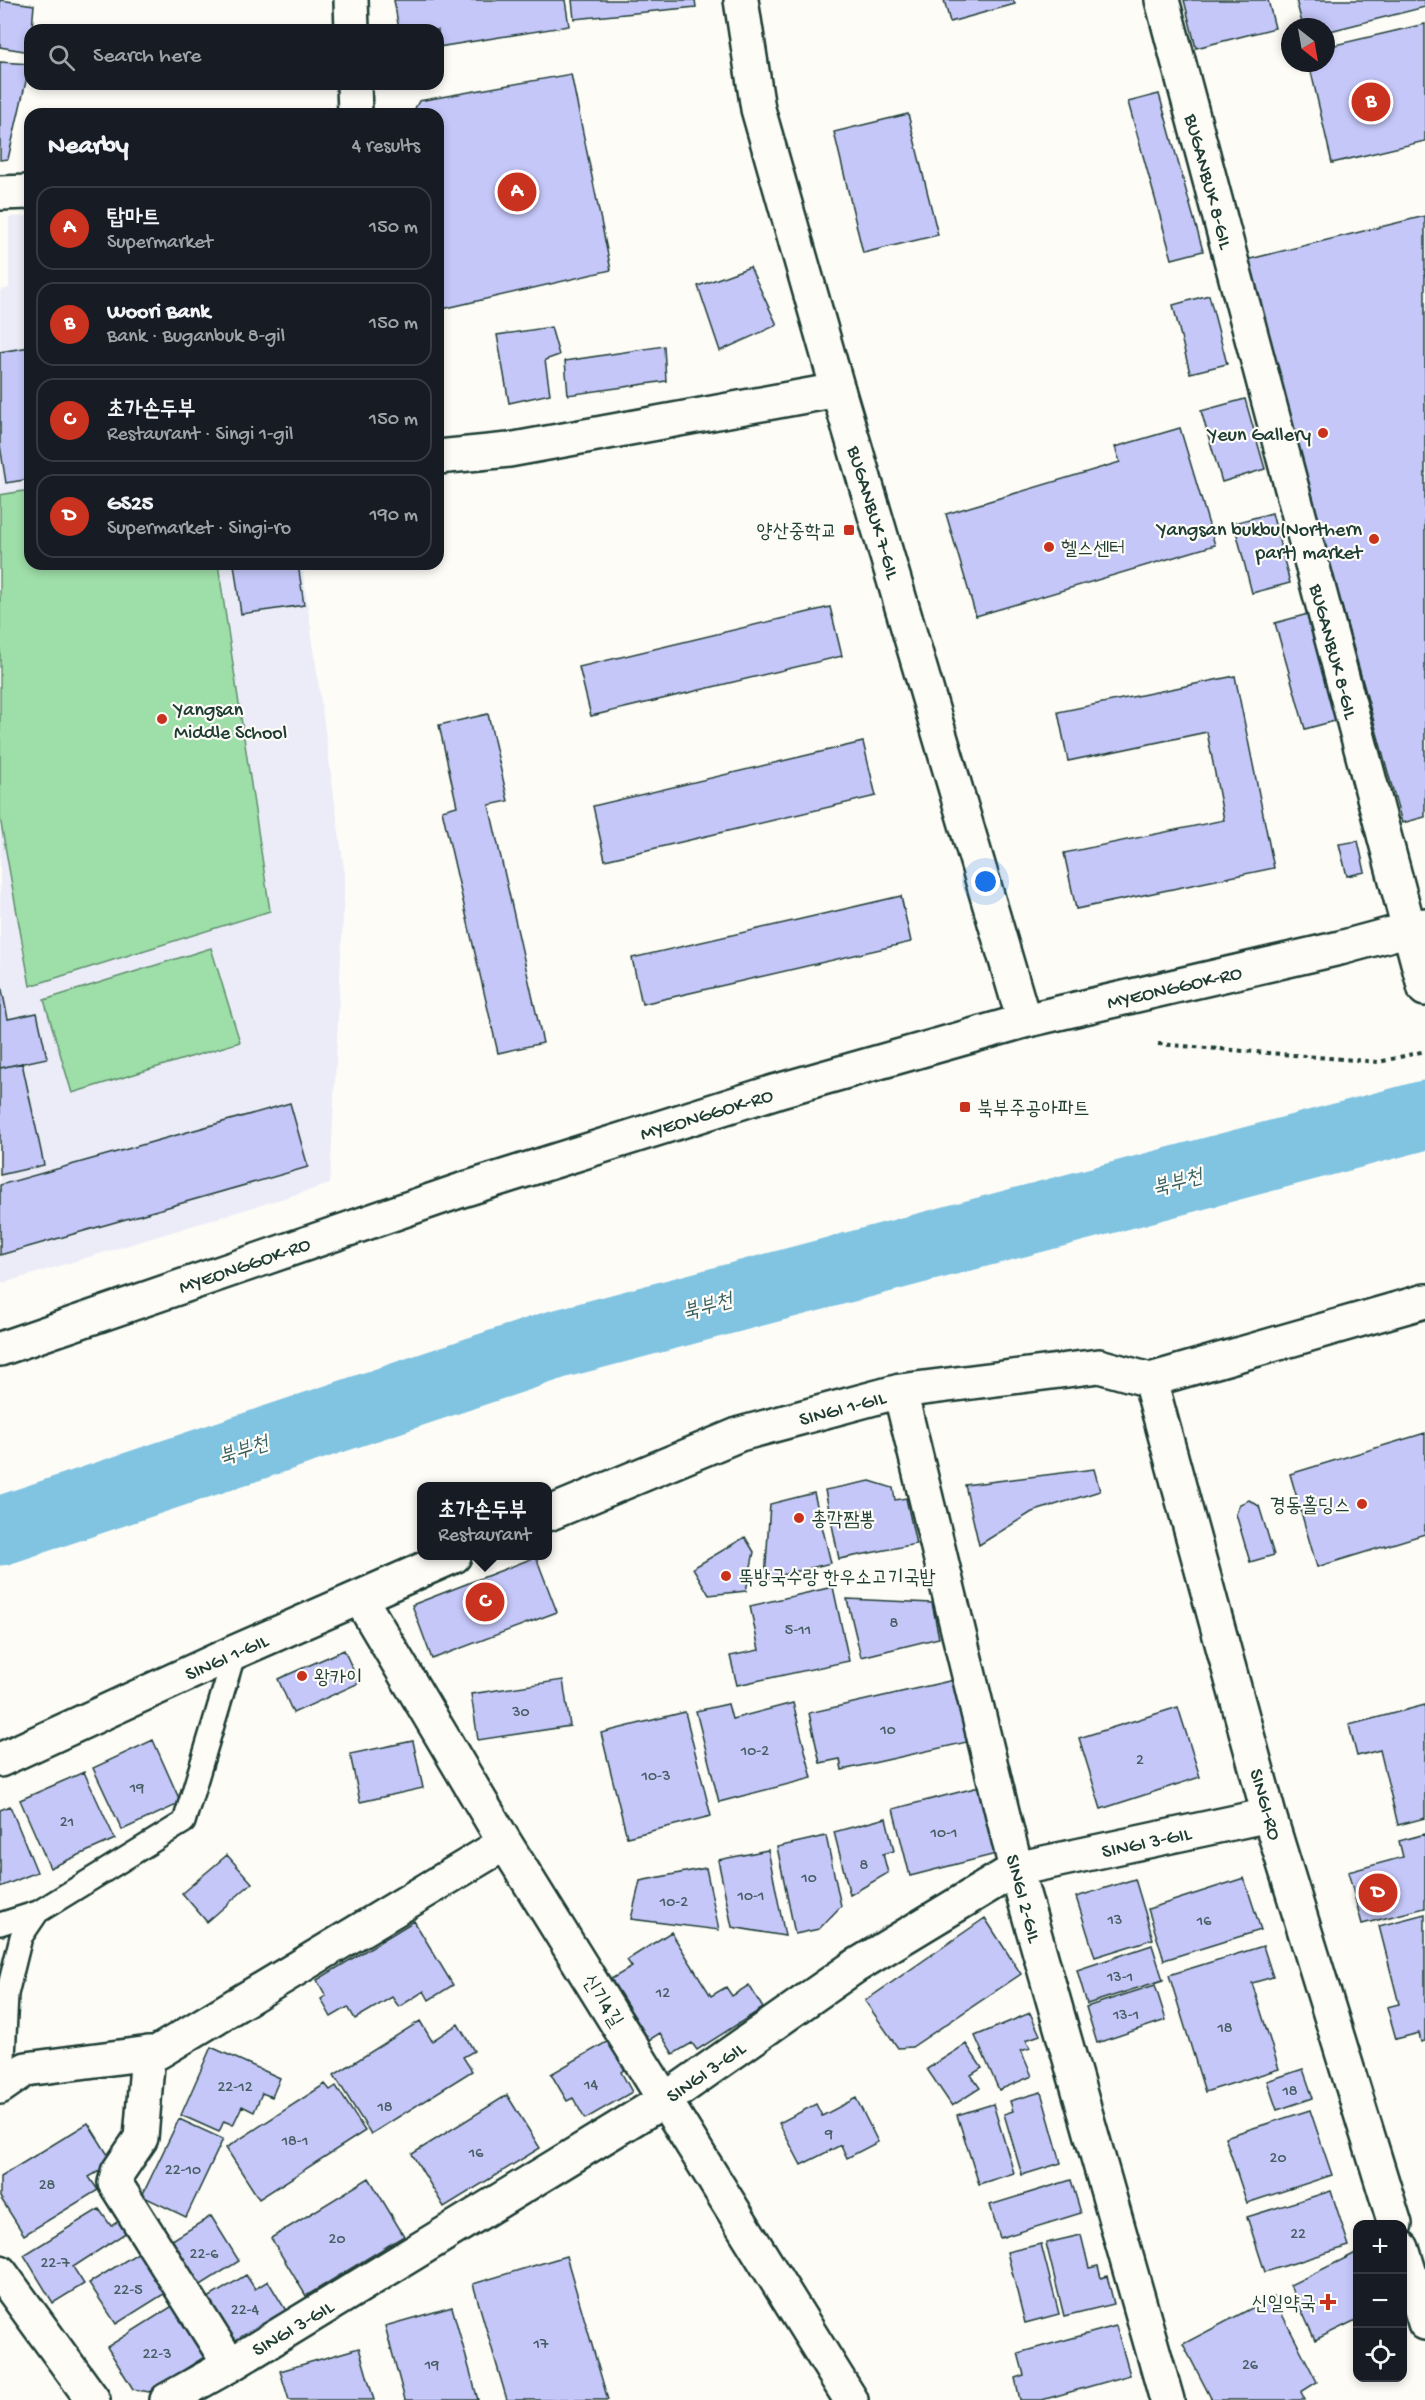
<!DOCTYPE html>
<meta charset="utf-8">
<style>
:root{--surface:#171b24;--page:#242831;--text:#f1f3f6;--muted:#9ea1a6;--line:#363941;--accent:#c8321e}
body{margin:0;font-family:"Gochi Hand","Poor Story",sans-serif;background:var(--page);color:var(--text)}
.controls{position:absolute;right:18px;bottom:18px;display:grid;overflow:hidden;border-radius:12px;box-shadow:0 3px 9px #0003}
.controls button{width:54px;height:54px;display:grid;place-items:center;padding:0;border:0;border-bottom:2px solid var(--line);background:var(--surface);color:var(--text);font:30px sans-serif}
.compass{position:absolute;left:1281px;top:18px;width:54px;height:54px;border-radius:50%;background:var(--surface);box-shadow:0 3px 9px #0003;rotate:149deg}
.you{position:absolute;left:986px;top:882px;width:21px;height:21px;margin:-15px;border:4px solid #fff;border-radius:50%;background:#1a73e8;box-shadow:0 0 0 9px #1a73e833}
.badge{display:grid;place-items:center;width:39px;height:39px;border-radius:50%;background:var(--accent);color:#fff;font-size:20px;font-weight:700}
.pin{position:absolute;translate:-50% -50%;border:3px solid #fff;box-shadow:0 2px 6px #0006}
.popup{position:absolute;left:417px;top:1482px;width:135px;height:78px;box-sizing:border-box;display:grid;place-content:center;border-radius:12px;background:var(--surface);filter:drop-shadow(0 2px 4px #0005);font-size:20px;white-space:nowrap;color:var(--muted)}
.popup b{font-size:22px;color:var(--text)}
.popup::after{content:'';position:absolute;left:50%;top:100%;margin-left:-12px;border:12px solid transparent;border-top-color:var(--surface)}
.list{margin:0;padding:0;list-style:none}
h2{display:flex;justify-content:space-between;align-items:center;height:78px;margin:0;padding:0 24px;font-size:26px}
h2 small{font-size:20px;font-weight:400;color:var(--muted)}
.list li{display:grid;grid-template-columns:39px 1fr auto;gap:18px;align-items:center;box-sizing:border-box;height:84px;margin:0 12px 12px;padding:0 12px;border:2px solid var(--line);border-radius:18px}
.list b{display:block;font-size:22px;white-space:nowrap}
.list p{margin:0;font-size:20px;white-space:nowrap;color:var(--muted)}
.list em{font-size:20px;font-style:normal;color:var(--muted)}
.icon{flex:none;width:33px;height:33px;fill:none;stroke:currentColor;stroke-width:2;stroke-linecap:round;stroke-linejoin:round}
.map{position:relative;flex:none;width:1425px;height:2400px;overflow:hidden}
.search{position:absolute;background:var(--surface);box-shadow:0 3px 9px #0003;left:24px;top:24px;width:420px;height:66px;display:flex;align-items:center;gap:15px;box-sizing:border-box;padding:0 21px;border-radius:18px;color:var(--muted);font-size:22px}
.panel{position:absolute;background:var(--surface);box-shadow:0 3px 9px #0003;left:24px;top:108px;width:420px;height:462px;border-radius:18px}
.map>svg:first-child{display:block}
</style>
<div class="map">
<svg width="1425" height="2400" viewBox="0 0 1425 2400">
<rect width="100%" height="100%" fill="#fdfcf7"/>
<filter id="ink" filterUnits="userSpaceOnUse"><feTurbulence type="fractalNoise" baseFrequency=".0167" numOctaves="2"/><feDisplacementMap in="SourceGraphic" scale="12" xChannelSelector="R" yChannelSelector="G"/><feConvolveMatrix kernelMatrix="1 2 1 2 8 2 1 2 1" color-interpolation-filters="sRGB"/></filter>
<g filter="url(#ink)">
<path fill="#ececf8" d="M30,216V564H302L345,875L330,1184L0,1284V290L9,288V217Z"/>
<path fill="#9edea8" stroke="#5e8e6e" stroke-width="1.5" d="M30,490V564H218L270,911L30,986L0,818V495Z
M211,948L240,1042L72,1093L44,1000Z"/>
<g fill="none" stroke-linecap="round" stroke-linejoin="round">
<path stroke="#80c4e1" stroke-width="69" d="M0,1531L555,1345L1425,1115"/>
</g>
<path fill="#c5c7f9" stroke="#1f3d34" stroke-width="1.5" d="M0,0L34,5L30,52L0,47Z
M394,0H565L569,26L438,47V30H399Z
M572,0H695L696,7L574,19Z
M944,0H1013L1015,4L950,22Z
M1184,0H1268L1275,28L1196,48Z
M1296,0H1425V7L1326,32V27H1303Z
M1425,24V141L1332,163L1309,63H1326V47Z
M0,62L30,64L8,159L0,160Z
M571,74L611,270L438,310V114H412L419,101Z
M1159,94L1203,251L1172,259L1128,102Z
M908,114L938,235L863,253L834,132Z
M1425,216V817L1402,823L1246,260Z
M750,267L777,325L720,351L698,286Z
M1209,295L1227,364L1190,373L1173,305Z
M551,327L559,355L545,360L550,394L509,403L497,335Z
M664,346L666,381L568,395L565,361Z
M30,347V479L6,483L0,445V352Z
M1245,399L1265,469L1222,482L1201,411Z
M1180,428L1215,545L976,616L946,514L1120,462L1115,447Z
M1272,513L1290,583L1252,593L1234,523Z
M234,564H298L304,605L241,614Z
M830,607L842,656L591,716L579,667Z
M1319,611L1349,717L1305,729L1275,623Z
M1235,676L1274,868L1076,909L1064,853L1224,820L1207,732L1068,761L1058,712Z
M488,714L508,801L489,805L543,1043L498,1053L442,810L457,806L439,725Z
M863,742L876,796L605,860L593,806Z
M1358,841L1365,872L1347,876L1339,844Z
M901,896L911,942L642,1004L632,958Z
M0,980L8,1019L37,1013L47,1058L0,1068Z
M22,1063L44,1165L0,1175V1068Z
M290,1103L308,1167L0,1255V1185Z
M1425,1433V1534L1317,1567L1290,1474Z
M1094,1469L1100,1491L1032,1512L979,1545L965,1485Z
M870,1481L893,1488L895,1500L906,1498L916,1544L839,1559L825,1490Z
M814,1493L831,1563L765,1579L770,1504Z
M1249,1500L1259,1506L1274,1555L1250,1562L1236,1514L1240,1504Z
M745,1537L754,1552L746,1591L709,1595L693,1568Z
M536,1557L557,1612L432,1659L412,1605Z
M833,1587L849,1661L737,1685L730,1656L759,1650L750,1606Z
M847,1599L932,1603L939,1638L861,1657Z
M344,1650L359,1683L293,1713L278,1679Z
M563,1680L570,1726L478,1740L471,1694Z
M954,1680L967,1742L842,1770L840,1759L820,1763L809,1713Z
M793,1703L812,1778L719,1802L696,1711L728,1704L732,1719Z
M1425,1705V1818L1398,1825L1380,1750L1357,1756L1349,1725Z
M1178,1707L1200,1777L1101,1809L1079,1738Z
M685,1712L711,1816L627,1837L601,1733Z
M153,1740L181,1803L122,1830L93,1768Z
M413,1741L423,1788L360,1802L350,1754Z
M84,1772L115,1839L50,1868L20,1800Z
M979,1787L996,1854L910,1876L893,1809Z
M10,1806L37,1872L0,1887V1810Z
M886,1818L894,1851L883,1854L888,1873L850,1895L834,1832Z
M1425,1834V1908L1362,1924L1348,1872L1403,1857L1399,1841Z
M826,1836L841,1906L819,1929L795,1934L777,1847Z
M768,1850L785,1936L732,1927L718,1860Z
M227,1855L252,1883L207,1922L182,1893Z
M706,1868L719,1930L631,1919L640,1881Z
M1244,1878L1261,1930L1164,1960L1148,1909Z
M1135,1879L1153,1939L1095,1957L1076,1897Z
M1425,1914V2041L1421,2042L1419,2033L1396,2039L1387,2007L1399,2004L1379,1926Z
M985,1918L1021,1974L912,2047L898,2048L865,2001Z
M414,1921L453,1985L429,2000L424,1991L399,2007L392,1997L355,2019L348,2007L331,2017L321,1999L326,1996L317,1980Z
M671,1932L711,1996L726,1987L732,1996L749,1985L763,2008L697,2050L692,2043L673,2054L660,2033L649,2040L611,1979L632,1967L627,1960Z
M1152,1945L1163,1980L1087,2004L1077,1970Z
M1263,1946L1273,1977L1252,1983L1279,2069L1205,2092L1169,1975Z
M1155,1985L1166,2020L1097,2043L1086,2007Z
M1030,2013L1040,2035L1026,2040L1030,2048L1021,2051L1032,2076L999,2090L975,2036Z
M420,2021L432,2041L458,2024L474,2051L463,2057L472,2071L371,2134L334,2075Z
M610,2040L627,2068L621,2072L632,2092L585,2119L573,2098L567,2101L551,2074Z
M966,2044L982,2068L971,2075L980,2088L952,2106L927,2069Z
M211,2047L280,2078L272,2097L262,2093L254,2112L242,2106L233,2125L224,2121L219,2132L181,2115Z
M1303,2069L1313,2098L1277,2110L1267,2081Z
M325,2084L330,2090L336,2086L365,2131L259,2199L226,2148Z
M1041,2092L1061,2163L1022,2175L1004,2114L1013,2111L1010,2101Z
M507,2095L540,2148L444,2207L412,2154Z
M856,2098L878,2142L847,2158L841,2145L801,2165L779,2123L816,2104L822,2116Z
M993,2104L1014,2173L979,2184L957,2115Z
M1310,2110L1332,2175L1247,2203L1225,2137Z
M179,2119L223,2139L186,2217L142,2196Z
M88,2123L113,2163L89,2177L98,2190L24,2235L0,2197V2177Z
M369,2178L404,2236L306,2296L271,2238Z
M1071,2180L1081,2213L1000,2238L990,2205Z
M1331,2191L1349,2246L1265,2272L1247,2217Z
M99,2209L111,2226L120,2220L127,2232L73,2267L84,2284L53,2303L24,2255Z
M211,2216L239,2261L196,2288L169,2242Z
M1081,2235L1089,2268L1098,2266L1101,2278L1107,2276L1114,2304L1064,2316L1046,2243Z
M1041,2244L1059,2314L1025,2323L1007,2252Z
M141,2251L167,2292L116,2324L89,2283Z
M1358,2252V2319L1315,2340L1290,2285Z
M566,2256L608,2400H507L473,2284Z
M246,2275L255,2289L268,2281L288,2314L232,2349L203,2301Z
M1273,2297L1317,2382L1301,2392L1305,2400H1212L1183,2344Z
M174,2305L206,2356L149,2392L133,2389L107,2347Z
M452,2307L478,2400H405L385,2326Z
M1116,2326L1130,2375L1042,2400H1020L1015,2378L1024,2375L1018,2353Z
M359,2348L374,2400H289L280,2371Z"/>
<g fill="none" stroke-linecap="round" stroke-linejoin="round">
<g stroke="#1f3d34" stroke-width="26">
<path id="service" d="M0,1924L38,1912
M9,2082L4,2058L7,1994L21,1937L38,1912L184,1822L235,1652"/>
</g>
<g stroke="#1f3d34" stroke-width="38">
<path id="minor" d="M351,0L352,30
M1162,0L1425,989
M354,84L355,114
M0,193L30,192
M438,457L509,450L838,390
M1150,1380L1269,1815L1395,2224
M1150,1380L1425,1301
M900,1391L1016,1869L1167,2400
M548,1514L740,1434L900,1391L1099,1366L1150,1380
M360,1598L505,1843L851,2400
M0,1760L235,1652L454,1556
M148,2053L141,2138L118,2172L115,2183L230,2365
M0,2087L26,2069L158,2052L505,1843
M1402,2248L1425,2323
M0,2272L93,2400
M167,2400L230,2365L666,2099L854,1967L1016,1869L1269,1815"/>
</g>
<g stroke="#1f3d34" stroke-width="38">
<path id="tertiary" d="M741,0L758,109L838,390L1024,1021"/>
</g>
<g stroke="#1f3d34" stroke-width="38">
<path id="secondary" d="M0,1349L462,1190L777,1091L1024,1021L1340,948L1425,925"/>
</g>
<path stroke="#1f3d34" stroke-width="4" stroke-dasharray="4.5 4.5" stroke-linecap="butt" d="M1158,1044L1379,1062L1425,1051"/>
<use href="#service" stroke="#fdfcf7" stroke-width="21"/>
<use href="#minor" stroke="#fdfcf7" stroke-width="33"/>
<use href="#tertiary" stroke="#fdfcf7" stroke-width="33"/>
<use href="#secondary" stroke="#fdfcf7" stroke-width="33"/>
</g>
</g>
<g fill="#c8321e" stroke="#fdfcf7" stroke-width="2">
<circle cx="1323" cy="433" r="6"/>
<rect x="843" y="524" width="12" height="12" rx="3"/>
<circle cx="1374" cy="539" r="6"/>
<circle cx="1049" cy="547" r="6"/>
<circle cx="162" cy="719" r="6"/>
<rect x="959" y="1101" width="12" height="12" rx="3"/>
<circle cx="1362" cy="1504" r="6"/>
<circle cx="799" cy="1518" r="6"/>
<circle cx="726" cy="1576" r="6"/>
<circle cx="302" cy="1676" r="6"/>
<path d="M1325 2293h6v6h6v6h-6v6h-6v-6h-6v-6h6z"/>
</g>
<g text-anchor="middle" stroke-width="4.5" stroke-linejoin="round" paint-order="stroke">
<g font-size="16" fill="#486065">
<text x="894" y="1627">8</text>
<text x="798" y="1634">5-11</text>
<text x="521" y="1716">30</text>
<text x="888" y="1734">10</text>
<text x="755" y="1755">10-2</text>
<text x="1140" y="1764">2</text>
<text x="656" y="1780">10-3</text>
<text x="137" y="1792">19</text>
<text x="67" y="1826">21</text>
<text x="944" y="1837">10-1</text>
<text x="864" y="1869">8</text>
<text x="809" y="1882">10</text>
<text x="751" y="1900">10-1</text>
<text x="674" y="1906">10-2</text>
<text x="1115" y="1924">13</text>
<text x="1204" y="1925">16</text>
<text x="1120" y="1981">13-1</text>
<text x="663" y="1997">12</text>
<text x="1126" y="2019">13-1</text>
<text x="1225" y="2032">18</text>
<text x="591" y="2089">14</text>
<text x="235" y="2091">22-12</text>
<text x="1290" y="2095">18</text>
<text x="385" y="2111">18</text>
<text x="829" y="2138">9</text>
<text x="295" y="2145">18-1</text>
<text x="476" y="2157">16</text>
<text x="1278" y="2162">20</text>
<text x="183" y="2174">22-10</text>
<text x="47" y="2189">28</text>
<text x="1298" y="2238">22</text>
<text x="337" y="2243">20</text>
<text x="204" y="2258">22-6</text>
<text x="55" y="2267">22-7</text>
<text x="128" y="2294">22-5</text>
<text x="245" y="2314">22-4</text>
<text x="541" y="2348">17</text>
<text x="157" y="2358">22-3</text>
<text x="432" y="2369">19</text>
<text x="1250" y="2369">26</text>
</g>
<g font-size="20" fill="#1f3d34" stroke="#fdfcf7">
<text transform="translate(1210 181) rotate(75)" y="7">BUGANBUK 8-GIL</text>
<text transform="translate(875 512) rotate(73)" y="7">BUGANBUK 7-GIL</text>
<text transform="translate(1335 651) rotate(75)" y="7">BUGANBUK 8-GIL</text>
<text transform="translate(1174 986) rotate(-13)" y="7">MYEONGGOK-RO</text>
<text transform="translate(706 1113) rotate(-17)" y="7">MYEONGGOK-RO</text>
<text transform="translate(244 1264) rotate(-19)" y="7">MYEONGGOK-RO</text>
<text transform="translate(842 1407) rotate(-15)" y="7">SINGI 1-GIL</text>
<text transform="translate(226 1656) rotate(-24)" y="7">SINGI 1-GIL</text>
<text transform="translate(1267 1804) rotate(74)" y="7">SINGI-RO</text>
<text transform="translate(1146 1841) rotate(-12)" y="7">SINGI 3-GIL</text>
<text transform="translate(1025 1898) rotate(75)" y="7">SINGI 2-GIL</text>
<text transform="translate(604 2000) rotate(58)" y="7">신기4길</text>
<text transform="translate(705 2071) rotate(-35)" y="7">SINGI 3-GIL</text>
<text transform="translate(292 2327) rotate(-31)" y="7">SINGI 3-GIL</text>
</g>
<g font-size="20" fill="#1f3d34" stroke="#fdfcf7" text-anchor="start">
<text x="1311" y="440" text-anchor="end">Yeun Gallery</text>
<text x="1362" y="535" text-anchor="end">Yangsan bukbu(Northern<tspan x="1362" dy="23">part) market</tspan></text>
<text x="837" y="537" text-anchor="end">양산중학교</text>
<text x="1061" y="554">헬스센터</text>
<text x="174" y="715">Yangsan<tspan x="174" dy="23">Middle School</tspan></text>
<text x="977" y="1114">북부주공아파트</text>
<text x="1350" y="1511" text-anchor="end">경동홀딩스</text>
<text x="811" y="1525">총각짬뽕</text>
<text x="738" y="1583">뚝방국수랑 한우소고기국밥</text>
<text x="314" y="1683">왕카이</text>
<text x="1316" y="2309" text-anchor="end">신일약국</text>
</g>
<g font-size="21" font-style="italic" fill="#375f5f" stroke="#fdfcf7">
<text transform="translate(1177 1181) rotate(-15)" y="7">북부천</text>
<text transform="translate(707 1305) rotate(-15)" y="7">북부천</text>
<text transform="translate(243 1449) rotate(-18)" y="7">북부천</text>
</g>
</g>
</svg>
<div class="controls">
<button>+</button>
<button>−</button>
<button><svg class="icon" aria-label="locate" viewBox="0 0 24 24"><circle cx="12" cy="12" r="6"/><path d="M12 2v4M12 18v4M2 12h4M18 12h4"/></svg></button>
</div>
<svg class="compass" viewBox="-18 -18 36 36"><path d="M0-13l5 13h-10z" fill="#e53935"/><path d="M0 13l5-13h-10z" fill="#9ea1a6"/></svg>
<div class="you"></div>
<div class="pin badge" style="left:517px;top:192px">A</div>
<div class="pin badge" style="left:1371px;top:102px">B</div>
<div class="pin badge" style="left:485px;top:1602px">C</div>
<div class="popup"><b>초가손두부</b>Restaurant</div>
<div class="pin badge" style="left:1378px;top:1893px">D</div>
<div class="search"><svg class="icon" aria-label="search" viewBox="0 0 24 24"><circle cx="10" cy="10" r="6"/><path d="M15 15l6 6"/></svg>Search here</div>
<section class="panel">
<h2>Nearby<small>4 results</small></h2>
<ul class="list">
<li><span class="badge">A</span><div><b>탑마트</b><p>Supermarket</p></div><em>150 m</em></li>
<li><span class="badge">B</span><div><b>Woori Bank</b><p>Bank · Buganbuk 8-gil</p></div><em>150 m</em></li>
<li><span class="badge">C</span><div><b>초가손두부</b><p>Restaurant · Singi 1-gil</p></div><em>150 m</em></li>
<li><span class="badge">D</span><div><b>GS25</b><p>Supermarket · Singi-ro</p></div><em>190 m</em></li>
</ul>
</section>
</div>
